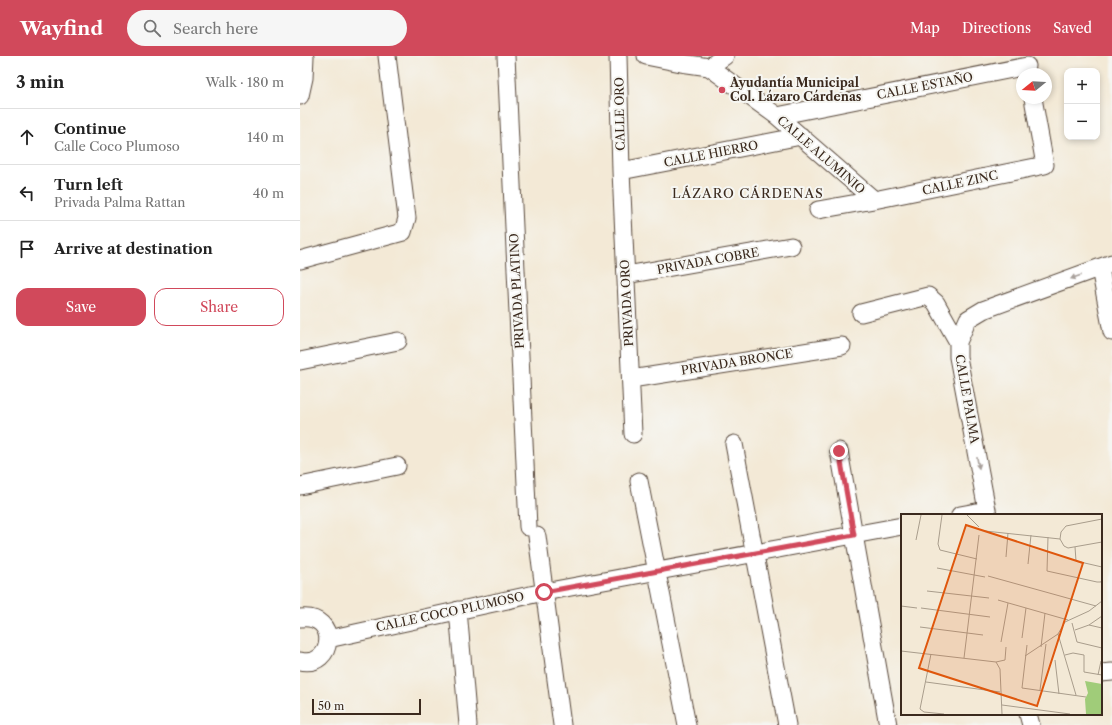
<!DOCTYPE html>
<meta charset="utf-8">
<style>
:root{--surface:#fff;--page:#f6f6f6;--text:#222;--muted:#767676;--line:#e0e0e0;--accent:#d1495b}
body{margin:0;font-family:"Libre Caslon Text",serif;background:var(--page);color:var(--text)}
.controls{position:absolute;right:12px;top:12px;display:grid;overflow:hidden;border-radius:8px;box-shadow:0 2px 6px #0003}
.controls button{width:36px;height:36px;display:grid;place-items:center;padding:0;border:0;border-bottom:1px solid var(--line);background:var(--surface);color:var(--text);font:20px sans-serif}
.compass{position:absolute;left:716px;top:12px;width:36px;height:36px;border-radius:50%;background:var(--surface);box-shadow:0 2px 6px #0003;rotate:252deg}
.scale{position:absolute;left:12px;bottom:10px;width:109px;box-sizing:border-box;padding-left:4px;border:2px solid #3b2a1e;border-top:0;font-size:11px;line-height:14px;white-space:nowrap;color:#3b2a1e;-webkit-text-stroke:3px #f6f6f2;paint-order:stroke}
.stop{position:absolute;width:12px;height:12px;margin:-9px;border:3px solid #d1495b;border-radius:50%;background:#fff}
.stop.end{background:#d1495b;border-color:#fff;box-shadow:0 1px 4px #0008}
.list{margin:0;padding:0;list-style:none}
h2{display:flex;justify-content:space-between;align-items:center;height:52px;margin:0;padding:0 16px;font-size:17px}
h2 small{font-size:13px;font-weight:400;color:var(--muted)}
.list li{display:grid;grid-template-columns:26px 1fr auto;gap:12px;align-items:center;box-sizing:border-box;height:56px;padding:0 16px;border-top:1px solid var(--line)}
.list b{display:block;font-size:15px;white-space:nowrap}
.list p{margin:0;font-size:13px;white-space:nowrap;color:var(--muted)}
.list em{font-size:13px;font-style:normal;color:var(--muted)}
.actions{display:flex;gap:8px;padding:12px 16px}
.actions a{flex:1;padding:9px 0;border:1px solid var(--accent);border-radius:12px;text-align:center;font-size:14px;color:var(--accent)}
.actions .main{background:var(--accent);color:#fff}
.icon{flex:none;width:22px;height:22px;fill:none;stroke:currentColor;stroke-width:2;stroke-linecap:round;stroke-linejoin:round}
.map{position:relative;flex:none;width:812px;height:669px;overflow:hidden}
header{display:flex;align-items:center;gap:24px;box-sizing:border-box;height:56px;padding:0 20px;background:var(--accent);color:#fff}
header strong{font-size:19px}
nav{display:flex;gap:22px;margin-inline-start:auto;font-size:14px}
.search{width:280px;height:36px;background:var(--page);display:flex;align-items:center;gap:10px;box-sizing:border-box;padding:0 14px;border-radius:22px;color:var(--muted);font-size:15px}
main{display:flex}
aside{flex:1;background:var(--surface)}
.map>svg:first-child{display:block}
</style>
<header>
<strong>Wayfind</strong>
<div class="search"><svg class="icon" aria-label="search" viewBox="0 0 24 24"><circle cx="10" cy="10" r="6"/><path d="M15 15l6 6"/></svg>Search here</div>
<nav><a>Map</a><a>Directions</a><a>Saved</a></nav>
</header>
<main>
<aside>
<h2>3 min<small>Walk · 180 m</small></h2>
<ul class="list">
<li><svg class="icon" aria-label="ahead" viewBox="0 0 24 24"><path d="M12 20V5M6 11l6-6 6 6"/></svg><div><b>Continue</b><p>Calle Coco Plumoso</p></div><em>140 m</em></li>
<li><svg class="icon" aria-label="left" viewBox="0 0 24 24"><path d="M17 20v-9H6M10 6l-5 5 5 5"/></svg><div><b>Turn left</b><p>Privada Palma Rattan</p></div><em>40 m</em></li>
<li><svg class="icon" aria-label="arrive" viewBox="0 0 24 24"><path d="M6 21V4h12l-3 4 3 4H6"/></svg><div><b>Arrive at destination</b></div></li>
</ul>
<div class="actions"><a class="main">Save</a><a>Share</a></div>
</aside>
<div class="map">
<svg width="812" height="669" viewBox="0 0 812 669">
<rect width="100%" height="100%" fill="#f6f6f2"/>
<filter id="ink" filterUnits="userSpaceOnUse"><feTurbulence type="fractalNoise" baseFrequency=".025" numOctaves="2"/><feDisplacementMap in="SourceGraphic" scale="8" xChannelSelector="R" yChannelSelector="G"/><feConvolveMatrix kernelMatrix="1 2 1 2 8 2 1 2 1" color-interpolation-filters="sRGB"/></filter>
<filter id="wash" filterUnits="userSpaceOnUse"><feTurbulence type="fractalNoise" baseFrequency=".012" numOctaves="4" result="noise"/><feDisplacementMap in="SourceGraphic" scale="16" xChannelSelector="R" yChannelSelector="G"/><feGaussianBlur stdDeviation="0.9" result="paint"/><feColorMatrix in="noise" values="0 0 0 0 0 0 0 0 0 0 0 0 0 0 0 0 0 1.4 0 .05"/><feComposite in="paint" operator="in"/></filter>
<g filter="url(#wash)">
<rect width="100%" height="100%" fill="#f3e9d6"/>
</g>
<g filter="url(#ink)">
<g fill="none" stroke-linecap="round" stroke-linejoin="round">
<g stroke="#57473a" stroke-width="19">
<path id="street" d="M206,0L228,471
M318,0L321,115L333,378
M346,0L381,7L409,11L425,0
M409,11L477,60L574,144
M0,40L4,22L5,0
M477,60L727,10
M321,115L501,80
M518,154L574,144L745,109L733,42
M0,204L103,176L107,162L87,0
M800,212L812,276
M326,219L491,190
M561,257L628,240L636,247L658,286
M0,305L98,285
M331,323L542,290
M434,388L487,669
M539,395L588,669
M339,425L387,669
M0,430L97,410
M660,459L687,454
M688,459L658,301V286L668,263L683,254L812,207
M237,480L262,669
M158,554L168,669
M0,562C39,557 35,613 0,605
M28,583L244,536L602,470
M801,617L812,616
M728,658L731,669"/>
</g>
<use href="#street" stroke="#fff" stroke-width="17"/>
</g>
<defs><path id="oneway-solid" d="M-6-.8H1V-3.2L6.5 0L1 3.2V.8H-6Z"/></defs>
<g fill="#a79f9a">
<use href="#oneway-solid" transform="translate(776 221) rotate(160)"/>
<use href="#oneway-solid" transform="translate(678 407) rotate(79)"/>
</g>
</g>
<g fill="none" stroke-linecap="round" stroke-linejoin="round" filter="url(#ink)">
<path stroke="#d1495b" stroke-width="5" d="M244,536L554,479L539,395"/>
</g>
<circle fill="#d1495b" stroke="#f6f6f2" stroke-width="1.5" cx="422" cy="34" r="4"/>
<g text-anchor="middle" stroke-width="4" stroke-linejoin="round" paint-order="stroke">
<g font-size="12" font-weight="bold" fill="#3b2a1e" stroke="#f6f6f2" text-anchor="start">
<text x="430" y="31">Ayudantía Municipal<tspan x="430" dy="14">Col. Lázaro Cárdenas</tspan></text>
</g>
<g font-size="12" fill="#3b2a1e" stroke="#f6f6f2">
<text transform="translate(625 30) rotate(-11)" y="4">CALLE ESTAÑO</text>
<text transform="translate(320 58) rotate(-91)" y="4">CALLE ORO</text>
<text transform="translate(411 98) rotate(-11)" y="4">CALLE HIERRO</text>
<text transform="translate(521 99) rotate(41)" y="4">CALLE ALUMINIO</text>
<text transform="translate(660 127) rotate(-12)" y="4">CALLE ZINC</text>
<text transform="translate(408 205) rotate(-10)" y="4">PRIVADA COBRE</text>
<text transform="translate(217 235) rotate(-93)" y="4">PRIVADA PLATINO</text>
<text transform="translate(327 247) rotate(-93)" y="4">PRIVADA ORO</text>
<text transform="translate(437 306) rotate(-9)" y="4">PRIVADA BRONCE</text>
<text transform="translate(667 343) rotate(80)" y="4">CALLE PALMA</text>
<text transform="translate(150 556) rotate(-12)" y="4">CALLE COCO PLUMOSO</text>
</g>
<g font-size="13" letter-spacing="1" fill="#3b2a1e" stroke="#f6f6f2">
<text x="448" y="142">LÁZARO CÁRDENAS</text>
</g>
</g>
<g transform="translate(601 458)">
<rect width="201" height="201" fill="#f3e9d6"/>
<path d="M184,167L201,170V200H185L184,185L187,179Z" fill="#a0cc79"/>
<path fill="none" stroke="#a99d8c" stroke-width="1" d="M41,1L37,30L39,36L76,45M66,1L78,13M201,5L165,12L160,18L159,25L163,32L167,34L201,28M84,17L159,25M147,23L146,57L196,68H200L201,65M15,26L20,1M174,33L175,47L201,53M105,43L107,19M127,50L130,21M36,54L84,63M87,62L195,92M26,77L88,84M97,86L167,106M0,92L16,94M20,94L89,103M171,109L176,128L201,134M188,111L201,114M19,113L82,121M174,116L188,111L201,102M121,124L125,94M100,128L107,89M126,131L121,174L185,183M140,133L144,99M0,137L95,148L99,155L101,200M30,140L19,195L23,198L43,200M164,141L172,139L183,141V158L201,161M124,142L157,120M63,144L78,21M154,146L158,180M95,148L104,146L105,133M197,161L200,147M25,168L99,178M139,176L145,130M175,181L157,120L164,108L188,97L201,87M101,191L169,200"/>
<path fill="#df570d" fill-opacity="0.15" stroke="#df570d" stroke-width="2" d="M65,11L182,49L136,192L18,154Z"/>
<rect width="201" height="201" fill="none" stroke="#3b2a1e" stroke-width="2"/>
</g>
</svg>
<div class="controls">
<button>+</button>
<button>−</button>
</div>
<svg class="compass" viewBox="-18 -18 36 36"><path d="M0-13l5 13h-10z" fill="#e53935"/><path d="M0 13l5-13h-10z" fill="#767676"/></svg>
<div class="scale">50 m</div>
<div class="stop" style="left:244px;top:536px"></div>
<div class="stop end" style="left:539px;top:395px"></div>
</div>
</main>
